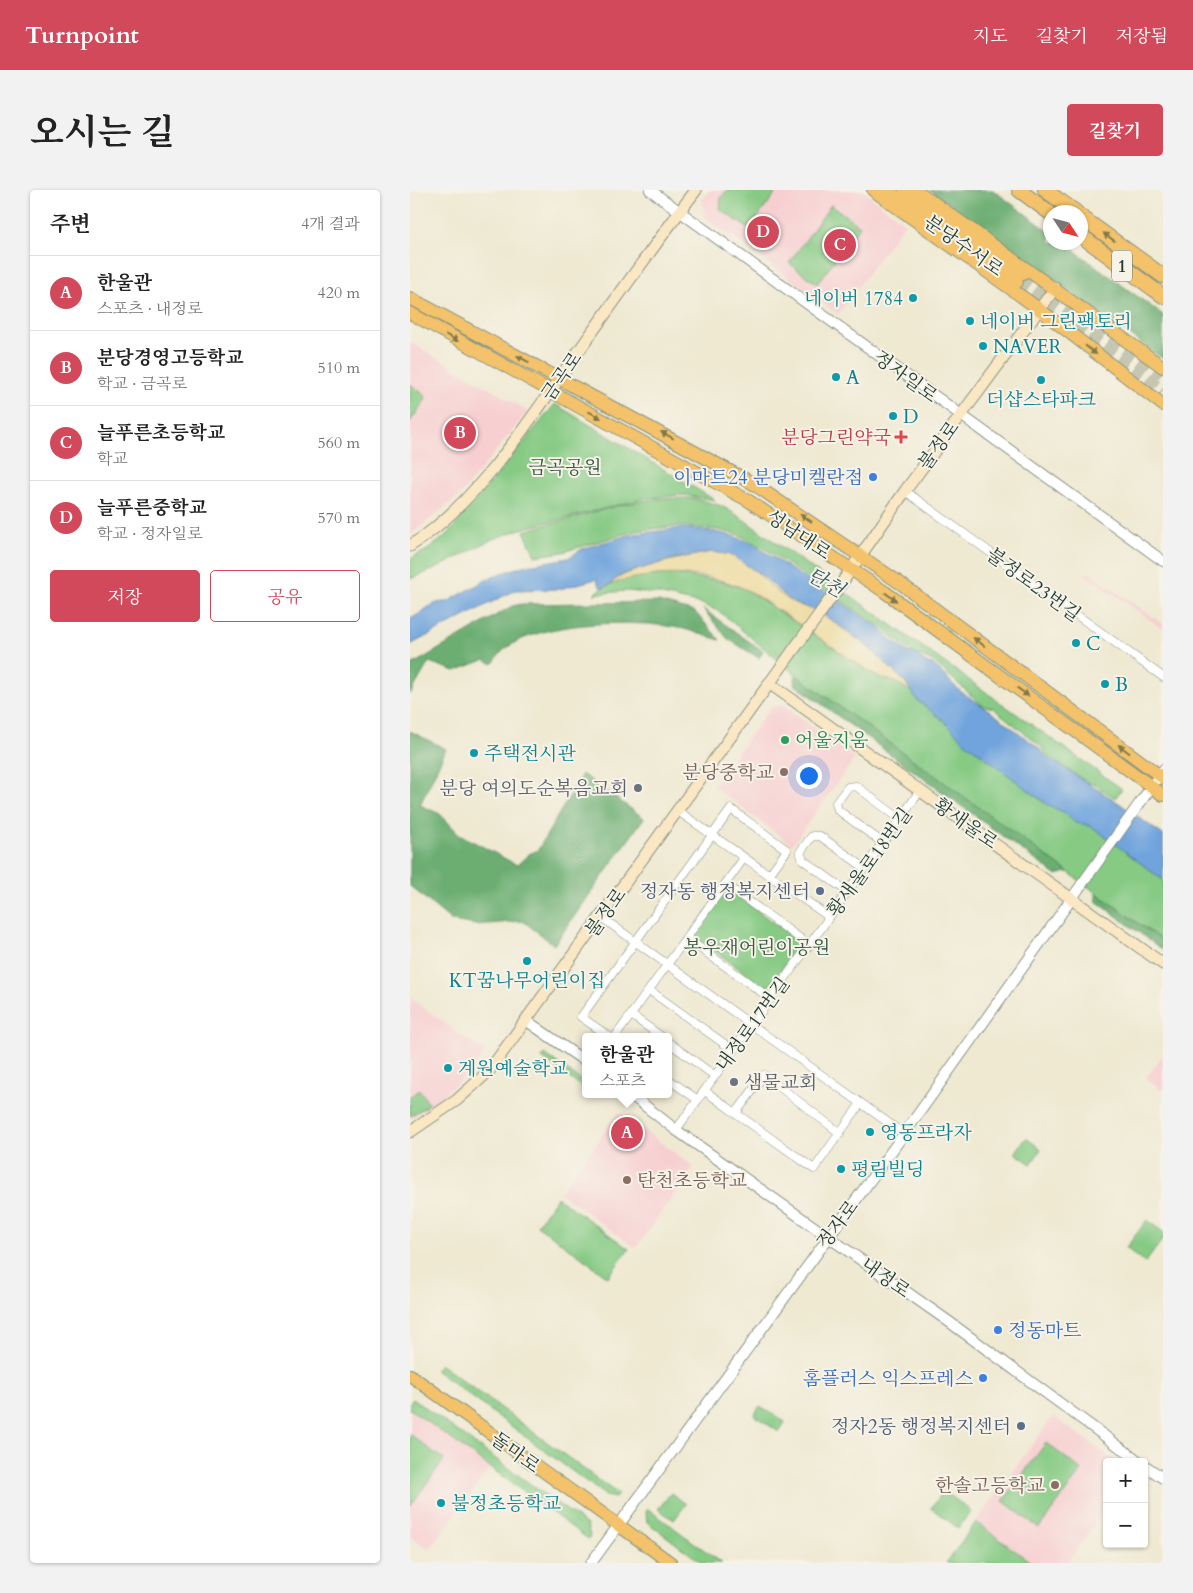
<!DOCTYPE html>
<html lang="ko">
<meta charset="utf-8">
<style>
:root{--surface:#fff;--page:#f2f2f2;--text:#222;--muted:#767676;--line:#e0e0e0;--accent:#d1495b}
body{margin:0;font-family:Cardo,"Noto Serif KR",serif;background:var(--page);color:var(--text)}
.controls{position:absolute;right:15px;bottom:15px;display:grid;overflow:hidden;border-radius:5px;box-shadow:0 1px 4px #0004}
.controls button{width:45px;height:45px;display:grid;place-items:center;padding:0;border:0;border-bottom:1px solid var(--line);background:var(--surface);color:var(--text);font:25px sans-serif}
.compass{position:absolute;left:633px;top:15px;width:45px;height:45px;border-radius:50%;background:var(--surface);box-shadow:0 1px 4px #0004;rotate:126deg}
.you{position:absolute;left:398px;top:585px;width:18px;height:18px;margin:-12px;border:4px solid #fff;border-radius:50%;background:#1a73e8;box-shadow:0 0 0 8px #1a73e833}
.badge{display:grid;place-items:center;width:32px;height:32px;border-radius:50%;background:var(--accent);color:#fff;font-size:16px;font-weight:700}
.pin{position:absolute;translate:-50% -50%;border:2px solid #fff;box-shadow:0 1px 5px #0006}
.popup{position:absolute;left:172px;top:843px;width:90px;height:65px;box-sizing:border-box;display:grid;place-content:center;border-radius:5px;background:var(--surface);filter:drop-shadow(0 1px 4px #0005);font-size:16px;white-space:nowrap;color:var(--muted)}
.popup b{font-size:19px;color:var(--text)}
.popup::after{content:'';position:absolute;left:50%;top:100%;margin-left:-10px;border:10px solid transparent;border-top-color:var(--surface)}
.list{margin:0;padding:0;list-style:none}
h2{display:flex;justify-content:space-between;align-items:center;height:65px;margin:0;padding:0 20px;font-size:21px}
h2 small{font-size:16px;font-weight:400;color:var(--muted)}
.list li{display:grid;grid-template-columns:32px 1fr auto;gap:15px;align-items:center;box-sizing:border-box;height:75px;padding:0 20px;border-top:1px solid var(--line)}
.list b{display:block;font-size:19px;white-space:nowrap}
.list p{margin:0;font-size:16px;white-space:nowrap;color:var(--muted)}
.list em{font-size:16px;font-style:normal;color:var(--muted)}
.actions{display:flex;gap:10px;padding:15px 20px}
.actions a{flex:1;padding:11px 0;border:1px solid var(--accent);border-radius:5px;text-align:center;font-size:18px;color:var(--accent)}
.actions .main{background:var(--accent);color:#fff}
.map{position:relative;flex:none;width:753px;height:1373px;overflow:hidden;border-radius:5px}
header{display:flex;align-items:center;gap:30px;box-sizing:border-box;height:70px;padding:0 25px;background:var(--accent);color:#fff}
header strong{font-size:24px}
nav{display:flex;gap:28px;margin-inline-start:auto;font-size:18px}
.intro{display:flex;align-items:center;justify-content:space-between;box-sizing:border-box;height:120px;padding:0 30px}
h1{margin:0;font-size:35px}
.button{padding:12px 22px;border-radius:5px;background:var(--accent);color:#fff;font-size:18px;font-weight:700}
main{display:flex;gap:30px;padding:0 30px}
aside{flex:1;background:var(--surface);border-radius:5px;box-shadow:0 1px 4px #0004}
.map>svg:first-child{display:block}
</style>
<header>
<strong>Turnpoint</strong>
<nav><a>지도</a><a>길찾기</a><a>저장됨</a></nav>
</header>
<div class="intro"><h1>오시는 길</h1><a class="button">길찾기</a></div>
<main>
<aside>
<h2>주변<small>4개 결과</small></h2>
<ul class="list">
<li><span class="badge">A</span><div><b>한울관</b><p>스포츠 · 내정로</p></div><em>420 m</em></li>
<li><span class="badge">B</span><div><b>분당경영고등학교</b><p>학교 · 금곡로</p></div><em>510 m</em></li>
<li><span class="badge">C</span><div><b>늘푸른초등학교</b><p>학교</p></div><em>560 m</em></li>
<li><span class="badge">D</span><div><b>늘푸른중학교</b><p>학교 · 정자일로</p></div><em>570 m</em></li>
</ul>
<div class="actions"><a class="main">저장</a><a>공유</a></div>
</aside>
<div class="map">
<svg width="753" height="1373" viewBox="0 0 753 1373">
<rect width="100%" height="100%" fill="#f7f3e8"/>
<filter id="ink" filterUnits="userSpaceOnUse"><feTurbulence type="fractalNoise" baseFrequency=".02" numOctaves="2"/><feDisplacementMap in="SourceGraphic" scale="10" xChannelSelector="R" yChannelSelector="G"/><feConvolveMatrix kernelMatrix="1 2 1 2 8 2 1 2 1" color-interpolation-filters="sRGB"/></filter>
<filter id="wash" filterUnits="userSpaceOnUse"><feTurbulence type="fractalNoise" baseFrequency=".0096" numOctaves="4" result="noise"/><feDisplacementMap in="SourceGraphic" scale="20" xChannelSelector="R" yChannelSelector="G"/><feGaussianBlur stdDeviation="1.12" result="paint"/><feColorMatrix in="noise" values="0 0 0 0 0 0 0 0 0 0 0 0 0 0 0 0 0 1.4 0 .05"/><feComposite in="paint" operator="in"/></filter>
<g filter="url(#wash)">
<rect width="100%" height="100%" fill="#efe9d2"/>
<path fill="#f7cfd1" d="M300,0H451L495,33L428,124L295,27L292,10Z
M0,152L118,221L52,303L0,345Z
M678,382L753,434V439L676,385Z
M373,515L445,568L382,655L303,596L361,517Z
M0,808L75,862L60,882L22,915L0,929Z
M753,865V901L736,888Z
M209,922L284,977L226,1058L150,1003Z
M0,1219L80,1278L19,1360L0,1346Z
M643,1226L707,1272H697V1317L657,1373H622L566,1332Z"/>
<path fill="#86ca84" stroke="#52845c" d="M317,0H368L339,39L310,19L311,8Z
M421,15L450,36L407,94L379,73Z
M0,194L15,205L16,209L0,232Z
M145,214L305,310L275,305L237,308L111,339L83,349L25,379L0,389V369L19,359L39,343Z
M284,308L312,316L330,327L712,599L705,608L685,595L677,592L635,564L632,557L583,518L572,515L523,471C512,470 482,449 475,440L355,359L329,345L308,340L271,336L242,339L221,342L153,362L125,366L114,341L211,315L245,309Z
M263,384L314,392L335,399L466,486L486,492L502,502L508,511L533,530L555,552L639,616L654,622L665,633L678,635L688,641L753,690V751L386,485L310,422L292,414L248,404L216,401L184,404C206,387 236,386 263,384Z
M314,701H320L389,751V755L360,795L354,797L280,743Z
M135,864L176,894V900L132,868Z
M10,900L19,915L0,926V906Z
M616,948L631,959L621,974L605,963Z
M147,1007L219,1059L198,1087L127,1035Z
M737,1030L753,1042V1049L735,1073L716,1058Z
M30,1174L208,1304L205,1308L196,1306L25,1180Z
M3,1209L177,1335L180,1346L178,1349L0,1219V1213Z
M350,1216L375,1232L369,1242L344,1225Z
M0,1244L34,1270L0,1316Z
M636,1253L672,1280L629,1338L593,1311Z
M534,1301L561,1321L548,1338L521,1318Z
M261,1303L276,1314L264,1330L248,1319Z
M238,1319L312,1373H292L237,1332L236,1322Z
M566,1332L622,1373H536Z"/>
<path fill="#6cae72" stroke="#467653" d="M520,0H583L640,42V52L654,53L753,125V169Z
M249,412L285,422L310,450C298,447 286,442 274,439C229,429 131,430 95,459C90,463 86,469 83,474L74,470L45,481L19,472L0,505V476L102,416L112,414Z
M293,419L353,461L349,468L318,449Z
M386,485L658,682L646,685L384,494Z
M0,541L36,559L10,615L30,624L49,644L107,675L119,664L128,660L172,584L234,628L144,755L113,731L66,735L42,731L0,696Z
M686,703L753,751V760L686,711Z"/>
<path fill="#eeda9e" stroke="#868c69" d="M302,362C341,363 353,396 381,411C390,416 401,418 410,423C442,440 481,473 502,502L486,492L466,486L341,402C299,380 245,380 201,394C208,380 284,365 302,362Z"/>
<path fill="#71a4dd" stroke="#487088" d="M272,338C296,340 321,343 343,354L470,438L481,450L500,463H504L516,473L523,474L550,501L580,521L629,558L635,566L709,613L753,645V690L688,641L678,635L665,633L654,622L639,616L555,552L533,530L508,511L495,492L456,455L411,423L382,412L353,386L321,365L302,362L263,369L214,384L203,391L201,394L191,398L186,389L150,399L105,400L0,455V429C14,423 20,411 37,412L83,386L113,376L158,368L172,359L219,345Z"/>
</g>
<g filter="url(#ink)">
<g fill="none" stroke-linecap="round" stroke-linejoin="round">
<path stroke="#c5c7b2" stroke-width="12" stroke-dasharray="12 6" stroke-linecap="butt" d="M613,84L749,188
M607,92L753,201"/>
<g stroke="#879383" stroke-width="9">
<path id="minor" d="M495,301L753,487
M268,621L419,727
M473,653L428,620L426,613L438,597L446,596L490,629
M315,694L399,755
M438,702L393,670L390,662L402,646H410L455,678
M191,727L494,944
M276,748L361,809
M239,800L323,860
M221,825L252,847
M200,847L171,827L321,619L377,660L359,685
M205,847L334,668
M258,852L305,886
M258,889L288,910
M295,901L404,979L451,913
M326,923L354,885L430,943
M266,940L510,601"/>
</g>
<g stroke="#879383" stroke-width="12">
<path id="tertiary" d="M240,0L753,371
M732,610L753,580
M117,831L176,872
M220,904L266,940L538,1131L730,1272
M734,1275L753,1288
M181,1373L494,944L672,694"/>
</g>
<g stroke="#879383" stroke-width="13">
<path id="secondary" d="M0,356C65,315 117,234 161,172C202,114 243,57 286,0
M431,394L495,301L645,98
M359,493L753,774
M0,942L47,910L79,881L369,480"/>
</g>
<g stroke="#879383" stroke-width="14">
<path id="primary" d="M463,0L629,119L753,215
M506,0L753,177
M0,108L342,293L490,393L753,588
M0,123L339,311L475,402L753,605
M0,1185L261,1373"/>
</g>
<g stroke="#879383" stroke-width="14">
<path id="trunk" d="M477,0L607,92
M495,0L613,84"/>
</g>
<g stroke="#879383" stroke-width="16">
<path id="motorway" d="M609,0L640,23
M635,0L666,22
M670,26L753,86
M670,45L753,106"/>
</g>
<use href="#minor" stroke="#fff" stroke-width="8"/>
<use href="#tertiary" stroke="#fff" stroke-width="10"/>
<use href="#secondary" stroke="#fae7c3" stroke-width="11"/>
<use href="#primary" stroke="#f3c26a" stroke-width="12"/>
<use href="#trunk" stroke="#f3c26a" stroke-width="12"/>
<use href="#motorway" stroke="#f3c26a" stroke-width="14"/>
<g stroke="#879383" stroke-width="12" stroke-linecap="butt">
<path id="tertiary-bridge" d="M672,694L732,610"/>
</g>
<g stroke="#879383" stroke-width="13" stroke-linecap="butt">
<path id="secondary-bridge" d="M369,480L431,394"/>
</g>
<use href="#tertiary-bridge" stroke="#fff" stroke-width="10"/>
<use href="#secondary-bridge" stroke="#fae7c3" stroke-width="11"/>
</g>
<defs><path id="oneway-solid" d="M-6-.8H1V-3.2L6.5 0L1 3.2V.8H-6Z" transform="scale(1.25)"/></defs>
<g fill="#7e794c">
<use href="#oneway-solid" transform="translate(699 47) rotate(-144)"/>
<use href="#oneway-solid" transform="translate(42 148) rotate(29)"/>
<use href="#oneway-solid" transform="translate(681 160) rotate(38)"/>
<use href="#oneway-solid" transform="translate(113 169) rotate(-152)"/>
<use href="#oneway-solid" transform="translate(185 225) rotate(29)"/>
<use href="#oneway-solid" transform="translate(257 245) rotate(-152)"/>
<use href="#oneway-solid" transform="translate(396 328) rotate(-146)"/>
<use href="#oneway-solid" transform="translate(481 407) rotate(36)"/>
<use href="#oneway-solid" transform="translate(569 452) rotate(-143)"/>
<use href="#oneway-solid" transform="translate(613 502) rotate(36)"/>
<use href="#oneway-solid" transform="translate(714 559) rotate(-143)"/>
</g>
</g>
<g fill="#0f9aa8" stroke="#f7f3e8" stroke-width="2">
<circle cx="503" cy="108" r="5"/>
<circle cx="560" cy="131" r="5"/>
<circle cx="573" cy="156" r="5"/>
<circle cx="426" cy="187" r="5"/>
<circle cx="631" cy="190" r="5"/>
<circle cx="483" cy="226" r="5"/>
<circle cx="666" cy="453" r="5"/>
<circle cx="695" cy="494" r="5"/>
<circle cx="64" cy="563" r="5"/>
<circle cx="117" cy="771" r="5"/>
<circle cx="38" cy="878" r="5"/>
<circle cx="460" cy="942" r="5"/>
<circle cx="431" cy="979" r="5"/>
<circle cx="31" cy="1313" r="5"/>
</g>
<path fill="#e0444e" stroke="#f7f3e8" stroke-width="2" d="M488.5 239.5h5v5h5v5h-5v5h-5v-5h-5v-5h5z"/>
<g fill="#3f7fe0" stroke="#f7f3e8" stroke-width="2">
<circle cx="463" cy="287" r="5"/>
<circle cx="588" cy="1140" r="5"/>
<circle cx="573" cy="1188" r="5"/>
</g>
<circle fill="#2e9e5b" stroke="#f7f3e8" stroke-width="2" cx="375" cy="550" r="5"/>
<g fill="#8d6e63" stroke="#f7f3e8" stroke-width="2">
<circle cx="374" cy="582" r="5"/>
<circle cx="217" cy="990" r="5"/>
<circle cx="645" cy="1295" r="5"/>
</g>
<g fill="#6b7280" stroke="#f7f3e8" stroke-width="2">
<circle cx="228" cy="598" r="5"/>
<circle cx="324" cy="892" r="5"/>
</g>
<g fill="#5c6f8a" stroke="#f7f3e8" stroke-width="2">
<circle cx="410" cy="701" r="5"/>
<circle cx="611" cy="1236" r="5"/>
</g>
<g text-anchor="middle" stroke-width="4" stroke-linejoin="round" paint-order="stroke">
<rect fill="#f7f3e8" stroke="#60746a" stroke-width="1" x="702" y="60.5" width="20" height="31" rx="4"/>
<g font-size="18" font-weight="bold" fill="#1f3d34">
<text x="712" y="82">1</text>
</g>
<g font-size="19" fill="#1f3d34" stroke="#f7f3e8">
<text transform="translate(554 55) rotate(35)" y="7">분당수서로</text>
<text transform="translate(151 186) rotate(-55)" y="7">금곡로</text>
<text transform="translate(496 186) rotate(36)" y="7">정자일로</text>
<text transform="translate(528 255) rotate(-54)" y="7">불정로</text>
<text transform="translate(389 344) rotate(34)" y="7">성남대로</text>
<text transform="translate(624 394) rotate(36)" y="7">불정로23번길</text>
<text transform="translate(556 633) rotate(35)" y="7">황새울로</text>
<text transform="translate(459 672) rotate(-54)" y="7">황새울로18번길</text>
<text transform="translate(195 722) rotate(-54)" y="7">불정로</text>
<text transform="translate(342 834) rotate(-54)" y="7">내정로17번길</text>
<text transform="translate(427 1034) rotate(-53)" y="7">정자로</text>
<text transform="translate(476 1087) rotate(35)" y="7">내정로</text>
<text transform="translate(106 1262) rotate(36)" y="7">돌마로</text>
</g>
<g font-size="19" fill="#0d838f" stroke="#f7f3e8" text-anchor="start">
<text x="493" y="115" text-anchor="end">네이버 1784</text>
<text x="570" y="138">네이버 그린팩토리</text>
<text x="583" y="163">NAVER</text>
<text x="436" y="194">A</text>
<text x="631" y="216" text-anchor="middle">더샵스타파크</text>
<text x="493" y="233">D</text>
<text x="676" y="460">C</text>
<text x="705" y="501">B</text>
<text x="74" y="570">주택전시관</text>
<text x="117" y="797" text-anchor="middle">KT꿈나무어린이집</text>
<text x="48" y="885">계원예술학교</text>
<text x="470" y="949">영동프라자</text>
<text x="441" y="986">평림빌딩</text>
<text x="41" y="1320">불정초등학교</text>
</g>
<g font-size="19" fill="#be3a42" stroke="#f7f3e8" text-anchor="end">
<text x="481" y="254">분당그린약국</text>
</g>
<g font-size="19" fill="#345944" stroke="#f7f3e8">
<text x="155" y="284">금곡공원</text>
<text x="347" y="764">봉우재어린이공원</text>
</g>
<g font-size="19" fill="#366cbe" stroke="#f7f3e8" text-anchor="end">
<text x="453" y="294">이마트24 분당미켈란점</text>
<text x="598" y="1147" text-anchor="start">정동마트</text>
<text x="563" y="1195">홈플러스 익스프레스</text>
</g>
<g font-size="19" fill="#27864d" stroke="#f7f3e8" text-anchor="start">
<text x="385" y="557">어울지움</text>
</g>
<g font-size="19" fill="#785e54" stroke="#f7f3e8" text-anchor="end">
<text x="364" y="589">분당중학교</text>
<text x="227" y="997" text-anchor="start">탄천초등학교</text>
<text x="635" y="1302">한솔고등학교</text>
</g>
<g font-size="19" fill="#5b616d" stroke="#f7f3e8" text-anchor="end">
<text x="218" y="605">분당 여의도순복음교회</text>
<text x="334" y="899" text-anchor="start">샘물교회</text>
</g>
<g font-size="19" fill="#4e5e75" stroke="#f7f3e8" text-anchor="end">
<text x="400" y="708">정자동 행정복지센터</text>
<text x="601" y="1243">정자2동 행정복지센터</text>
</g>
<g font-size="20" font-style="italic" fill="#385c67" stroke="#f7f3e8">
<text transform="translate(416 392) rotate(29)" y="7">탄천</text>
</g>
</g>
</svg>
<div class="controls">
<button>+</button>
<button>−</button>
</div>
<svg class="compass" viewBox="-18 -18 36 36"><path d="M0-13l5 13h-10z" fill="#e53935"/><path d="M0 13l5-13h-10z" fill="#767676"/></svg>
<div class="you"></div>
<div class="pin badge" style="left:217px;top:943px">A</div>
<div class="popup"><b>한울관</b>스포츠</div>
<div class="pin badge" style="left:50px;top:243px">B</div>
<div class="pin badge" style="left:430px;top:55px">C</div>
<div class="pin badge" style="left:353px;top:42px">D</div>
</div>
</main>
